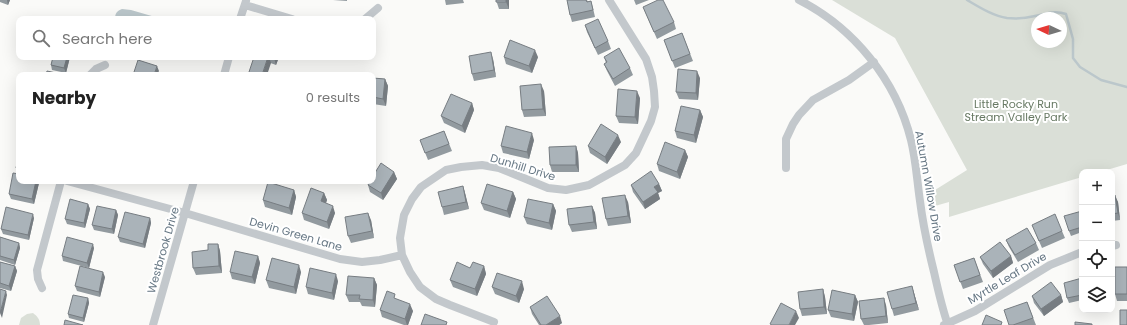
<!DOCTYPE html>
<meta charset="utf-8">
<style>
:root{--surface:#fff;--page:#f2f2f2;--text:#222;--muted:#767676;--line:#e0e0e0}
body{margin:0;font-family:Poppins,sans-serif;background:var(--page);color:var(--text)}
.controls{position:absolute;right:12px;bottom:12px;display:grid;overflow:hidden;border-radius:8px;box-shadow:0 4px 16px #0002}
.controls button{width:36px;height:36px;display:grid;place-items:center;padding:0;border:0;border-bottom:1px solid var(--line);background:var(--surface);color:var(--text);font:20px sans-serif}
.compass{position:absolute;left:1031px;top:12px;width:36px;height:36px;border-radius:50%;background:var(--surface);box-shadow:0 4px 16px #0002;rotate:274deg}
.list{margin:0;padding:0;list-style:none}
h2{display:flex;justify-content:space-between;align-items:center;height:52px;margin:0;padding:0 16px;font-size:17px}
h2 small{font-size:13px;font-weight:400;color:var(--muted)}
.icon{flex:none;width:22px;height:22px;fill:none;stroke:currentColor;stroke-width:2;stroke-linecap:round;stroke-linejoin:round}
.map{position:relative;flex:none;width:1127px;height:325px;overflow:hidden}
.search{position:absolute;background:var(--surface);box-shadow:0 4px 16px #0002;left:16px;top:16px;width:360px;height:44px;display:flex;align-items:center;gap:10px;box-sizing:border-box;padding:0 14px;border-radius:8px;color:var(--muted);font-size:15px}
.panel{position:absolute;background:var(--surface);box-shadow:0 4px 16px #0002;left:16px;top:72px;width:360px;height:112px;border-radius:8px}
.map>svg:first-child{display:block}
</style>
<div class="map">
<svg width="1127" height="325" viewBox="0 0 1127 325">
<rect width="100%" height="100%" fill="#fafaf8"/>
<path fill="#dadfd7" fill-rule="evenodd" d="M832,0H1127V164L1100,172H1082V177L949,217V202L935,206V190L967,170L895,38ZM1037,18H1061V42H1037Z
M33,313C37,316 40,319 40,325H19L21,318L27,314Z"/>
<path fill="#bbc7cb" d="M122,9L131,10L162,19H115C115,13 117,11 122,9Z"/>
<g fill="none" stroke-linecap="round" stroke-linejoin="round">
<path stroke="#bbc7cb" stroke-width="2.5" d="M967,0C979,7 993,16 1007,18C1016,19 1027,18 1035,16C1047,14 1054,10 1066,14L1073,39V58L1080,67L1101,80L1127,87"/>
<path stroke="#c3c8cc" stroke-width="8" d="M799,0C854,28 896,80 911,140C916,160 917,181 920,201C923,225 928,248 934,272C938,290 942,308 948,325
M245,5L292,19
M240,19L246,1
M365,19L378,8
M90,75L96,69L105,65
M224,75L229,57
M786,168V139L793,124L799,115L813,100L849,80L874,62
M67,181L185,213L340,259L362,262L380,260L402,255
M1112,246L1116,245
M42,288L38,279L37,270L61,181
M494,322L450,305L436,299L420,287L410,272L402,255L400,238L404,215L412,199L421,187L446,170L461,167L482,165L499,168L548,188L566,190L589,185L625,165L636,153L651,121L655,107L654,91L652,77L646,59L609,0
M153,325L194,181
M944,325L975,311L1050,265L1082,252"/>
</g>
<path fill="#929a9f" d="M0,0H10L8,5L0,2Z
M333,0H347V1Z
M445,0H463L464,3L446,5Z
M496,0H509V9H499Z
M567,0H587L588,2L591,1L593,8L595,17L572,22L570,15Z
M634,0H649L636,5Z
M643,7L674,22L676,29L657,39L646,14Z
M585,25L608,41L611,49L598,55L587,32Z
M682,33L693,61L675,68L664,40Z
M53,57H70L66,73L52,70L51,65Z
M254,57H279L276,65Z
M504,57H538L532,73L506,64Z
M604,57L630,68L633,75L615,86L607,71L604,64L606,63Z
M493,59L496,77L474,81L472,74Z
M373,78L385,79L388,86L386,106L373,104Z
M700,78L698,100L679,99L676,92Z
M544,91L546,116L524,117L522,110Z
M640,98L638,124L619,123L616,116Z
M472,103L474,110L465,133L444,123L441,116Z
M700,110L703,117L696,143L677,138L675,131Z
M444,131L452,151L428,160L420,140Z
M534,140L529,159L503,153L501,146Z
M621,142L607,164L590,153L588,146Z
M576,146L578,153L579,172H552L550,165Z
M685,150L688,157L680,179L659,171L657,164Z
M19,154V173L18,172L16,168Z
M394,172L397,179L383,200L370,192L368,185Z
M147,181H156V183Z
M39,183L34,204L11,199L9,194Z
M659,184L662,191L658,193L660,199L645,209L633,192L631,185Z
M463,186L465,193L469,209L444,215L442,207Z
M294,190L296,197L292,215L265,207L263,200Z
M513,192L516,199L510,218L484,210L481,203Z
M324,193L327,200L326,203L335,213L329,229L304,220L302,213Z
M1112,195L1118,202L1120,220L1112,221Z
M628,202L631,223L608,226L606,219Z
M88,204L90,209L85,228L67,224L65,219Z
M553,204L556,211L552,230L527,224L524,217Z
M592,206L595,213L597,229L572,232L569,225Z
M116,210L118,215L114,234L94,230L92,225Z
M1082,211V232L1071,236L1069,231Z
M34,218L29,240L3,234L1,229Z
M150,218L151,223L145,248L120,242L118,237Z
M371,220L374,238L351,243L348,236Z
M1032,225L1062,231L1065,238L1042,248Z
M0,237L19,243L20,248L15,265L0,260Z
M1006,240L1036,243L1039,250L1018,262L1009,247Z
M218,244L220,251L222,273L196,275L193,268L208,250Z
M94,248L89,268L63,261L62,256Z
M258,256L260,263L255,284L232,279L230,272Z
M1011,256L1013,263L993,278L983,264L980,257Z
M974,258L983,282L963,289L954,265Z
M0,262L15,266L17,271L11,291L0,288Z
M484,266L486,274L477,296L453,287L450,280L470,268Z
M1127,267V301H1117L1115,294Z
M301,272L296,294L269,288L266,280Z
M105,277L100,297L77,291L75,286Z
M374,278L377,285L375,307L362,306L360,302H349L346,295Z
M1082,278V300L1069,303L1067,298Z
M338,281L334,300L308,294L306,287Z
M912,286L919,310L894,316L892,309Z
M492,287L524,289L519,303L495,294Z
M823,289L825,297L827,314L802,316L800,309Z
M855,295L858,302L854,321L831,317L828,310Z
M1061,295L1063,302L1044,316L1034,303L1032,296Z
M88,298L89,303L84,322L69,318L68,314Z
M397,299L413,311L408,325H404L382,317L380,310Z
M1027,302L1036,325H1009Z
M886,305L888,323L869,325H864L861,319Z
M530,307L562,323L559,325H539L532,314Z"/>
<path fill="#777d82" d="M7,0H10L8,5Z
M506,0H509V9L506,2Z
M535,50L538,57L532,73L529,66Z
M491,52L493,59L496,77L494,70Z
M67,57H70L66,73L64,68Z
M268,57H269L271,63L267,75H262Z
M274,57H279L276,65L274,58Z
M157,66L159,71L157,75H154Z
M697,71L700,78L698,100L696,93Z
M385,79L388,86L386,106L383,99Z
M541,84L544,91L546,116L543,109Z
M637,91L640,98L638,124L635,117Z
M472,103L474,110L465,133L462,126Z
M700,110L703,117L696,143L694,135Z
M532,133L534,140L529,159L527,152Z
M618,135L621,142L607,164L605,157Z
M576,146L578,153L579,172L576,165Z
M685,150L688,157L680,179L677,172Z
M394,172L397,179L383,200L381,193Z
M36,181H38L39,183L34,204L32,199Z
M659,184L662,191L658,193L660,199L645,209L643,202L654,187Z
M463,186L465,193L469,209L466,202Z
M294,190L296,197L292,215L289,208Z
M513,192L516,199L510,218L507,211Z
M324,193L327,200L324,208L321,201Z
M625,195L628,202L631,223L628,216Z
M1115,195L1118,202L1120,220L1118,213Z
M88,204L90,209L85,228L84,223Z
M553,204L556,211L552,230L549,223Z
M333,206L335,213L329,229L327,222Z
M592,206L595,213L597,229L594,222Z
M116,210L118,215L114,234L112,229Z
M368,213L371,220L374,238L372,231Z
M33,214L34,218L29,240L28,235Z
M150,218L151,223L145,248L143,244Z
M19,243L20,248L15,265L14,260Z
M93,244L94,248L89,268L87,263Z
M218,244L220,251L222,273L219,266Z
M258,256L260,263L255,284L252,277Z
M1011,256L1013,263L993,278L991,271Z
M299,265L301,272L296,294L294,287Z
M15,266L17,271L11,291L9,286Z
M484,266L486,274L477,296L475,289Z
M103,272L105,277L100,297L99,292Z
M336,274L338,281L334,300L332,293Z
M374,278L377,285L375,307L373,300Z
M522,281L524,289L519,303L516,296Z
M912,286L914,293L919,310L916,303Z
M823,289L825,297L827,314L824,307Z
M6,291L7,295L2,318L0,313Z
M855,295L858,302L854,321L852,314Z
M1061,295L1063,302L1044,316L1041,309Z
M88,298L89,303L84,322L83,318Z
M884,298L886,305L888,323L886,316Z
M410,304L413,311L408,325H407L405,319Z
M796,311L799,318L795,325H789Z
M560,316L562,323L559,325H546Z"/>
<path fill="#aab3b9" stroke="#777d82" d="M496,0H506V2H496Z
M567,0H586L587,2L591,1L593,10L570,15Z
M658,0H663L674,22L654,32L643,7Z
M598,19L608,41L595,48L585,25Z
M682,33L690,54L672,61L664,40Z
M510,40L535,50L529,66L504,57Z
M619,48L630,68L613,79L604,64L607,62L604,57Z
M491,52L494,70L472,74L469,56Z
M53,57H67L64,68L51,65Z
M254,57H268L262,75H248Z
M138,60L157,66L154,75H133Z
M678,69L697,71L696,93L676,92Z
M47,71L65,75H46Z
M373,78L385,79L383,99L373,97Z
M541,84L543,109L522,110L520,86Z
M618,89L637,91L635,117L616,116Z
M451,94L472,103L462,126L441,116Z
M681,106L700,110L694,135L675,131Z
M601,124L618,135L605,157L588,146Z
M506,126L532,133L527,152L501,146Z
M444,131L449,144L425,153L420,140Z
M665,142L685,150L677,172L657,164Z
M576,146V165H550L549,147Z
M19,154V168H16Z
M381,163L394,172L381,193L368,185L370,181H373V176Z
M651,171L659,184L654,187L658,192L643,202L631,185Z
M13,173L19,174V181H36L32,199L9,194Z
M268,182L294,190L289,208L263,200Z
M487,184L513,192L507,211L481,203Z
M463,186L466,202L442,207L438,192Z
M311,188L324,193L321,201L333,206L327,222L302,213Z
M625,195L628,216L606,219L602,198Z
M1112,195H1115L1118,213L1112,214Z
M70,199L88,204L84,223L65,219Z
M528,199L553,204L549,223L524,217Z
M97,206L116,210L112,229L92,225Z
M592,206L594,222L569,225L567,209Z
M6,207L33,214L28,235L1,229Z
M1082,211V227L1069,231L1064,216Z
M125,212L150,218L143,244L118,237Z
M368,213L372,231L348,236L345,217Z
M1055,214L1062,231L1039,241L1032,225Z
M1027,228L1036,243L1015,255L1006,240Z
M0,237L19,243L14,260L0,256Z
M67,237L93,244L87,263L62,256Z
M1000,242L1011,256L991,271L980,257Z
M208,244H218L219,266L193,268L192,252L208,250Z
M235,251L258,256L252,277L230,272Z
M272,258L299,265L294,287L266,280Z
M974,258L980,275L960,282L954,265Z
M0,262L15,266L9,286L0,283Z
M457,262L470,268L473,262L484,266L475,289L450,280Z
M80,266L103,272L99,292L75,286Z
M1115,267H1127V294H1115Z
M310,268L336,274L332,293L306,287Z
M497,273L522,281L516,296L492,287Z
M348,276L374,278L373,300L359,299L360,295H346Z
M1082,278V295L1067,298L1064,283Z
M1051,282L1061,295L1041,309L1032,296Z
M912,286L916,303L892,309L887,292Z
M0,289L6,291L0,313Z
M823,289L824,307L800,309L798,292Z
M832,290L855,295L852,314L828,310Z
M387,291L395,294L394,298L410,304L405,319L380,310Z
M73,295L88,298L83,318L68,314Z
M547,296L560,316L546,325H541L530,307Z
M884,298L886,316L861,319L859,301Z
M1027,302L1033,318L1013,325H1009L1004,310Z
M781,303L796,311L789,325H772L770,324Z
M1120,310H1127V325H1120Z
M425,314L447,322L446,325H421Z
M986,315L1002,322L1001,325H982Z
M65,320L83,325H64Z
M1075,322L1092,324V325H1075Z"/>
<g text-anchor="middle" stroke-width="4" stroke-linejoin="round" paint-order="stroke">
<g font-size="11" fill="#687a64" stroke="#fff">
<text x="1016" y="108">Little Rocky Run<tspan x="1016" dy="13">Stream Valley Park</tspan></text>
</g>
<g font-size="11" fill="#657683" stroke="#fff">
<text transform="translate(523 167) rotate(17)" y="4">Dunhill Drive</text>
<text transform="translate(929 186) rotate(80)" y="4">Autumn Willow Drive</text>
<text transform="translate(296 234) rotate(16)" y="4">Devin Green Lane</text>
<text transform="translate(163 250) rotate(-74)" y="4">Westbrook Drive</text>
<text transform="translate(1007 278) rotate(-31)" y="4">Myrtle Leaf Drive</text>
</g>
</g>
</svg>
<div class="controls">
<button>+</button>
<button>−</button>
<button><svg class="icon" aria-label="locate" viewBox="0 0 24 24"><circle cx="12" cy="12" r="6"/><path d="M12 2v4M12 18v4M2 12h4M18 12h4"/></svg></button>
<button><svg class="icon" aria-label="layers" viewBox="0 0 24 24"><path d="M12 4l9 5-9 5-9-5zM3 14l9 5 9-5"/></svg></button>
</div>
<svg class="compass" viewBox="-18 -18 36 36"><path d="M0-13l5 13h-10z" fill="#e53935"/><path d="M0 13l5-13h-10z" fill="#767676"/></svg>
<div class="search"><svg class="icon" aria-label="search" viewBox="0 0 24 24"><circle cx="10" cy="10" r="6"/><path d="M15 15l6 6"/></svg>Search here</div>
<section class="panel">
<h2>Nearby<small>0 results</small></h2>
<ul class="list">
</ul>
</section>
</div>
